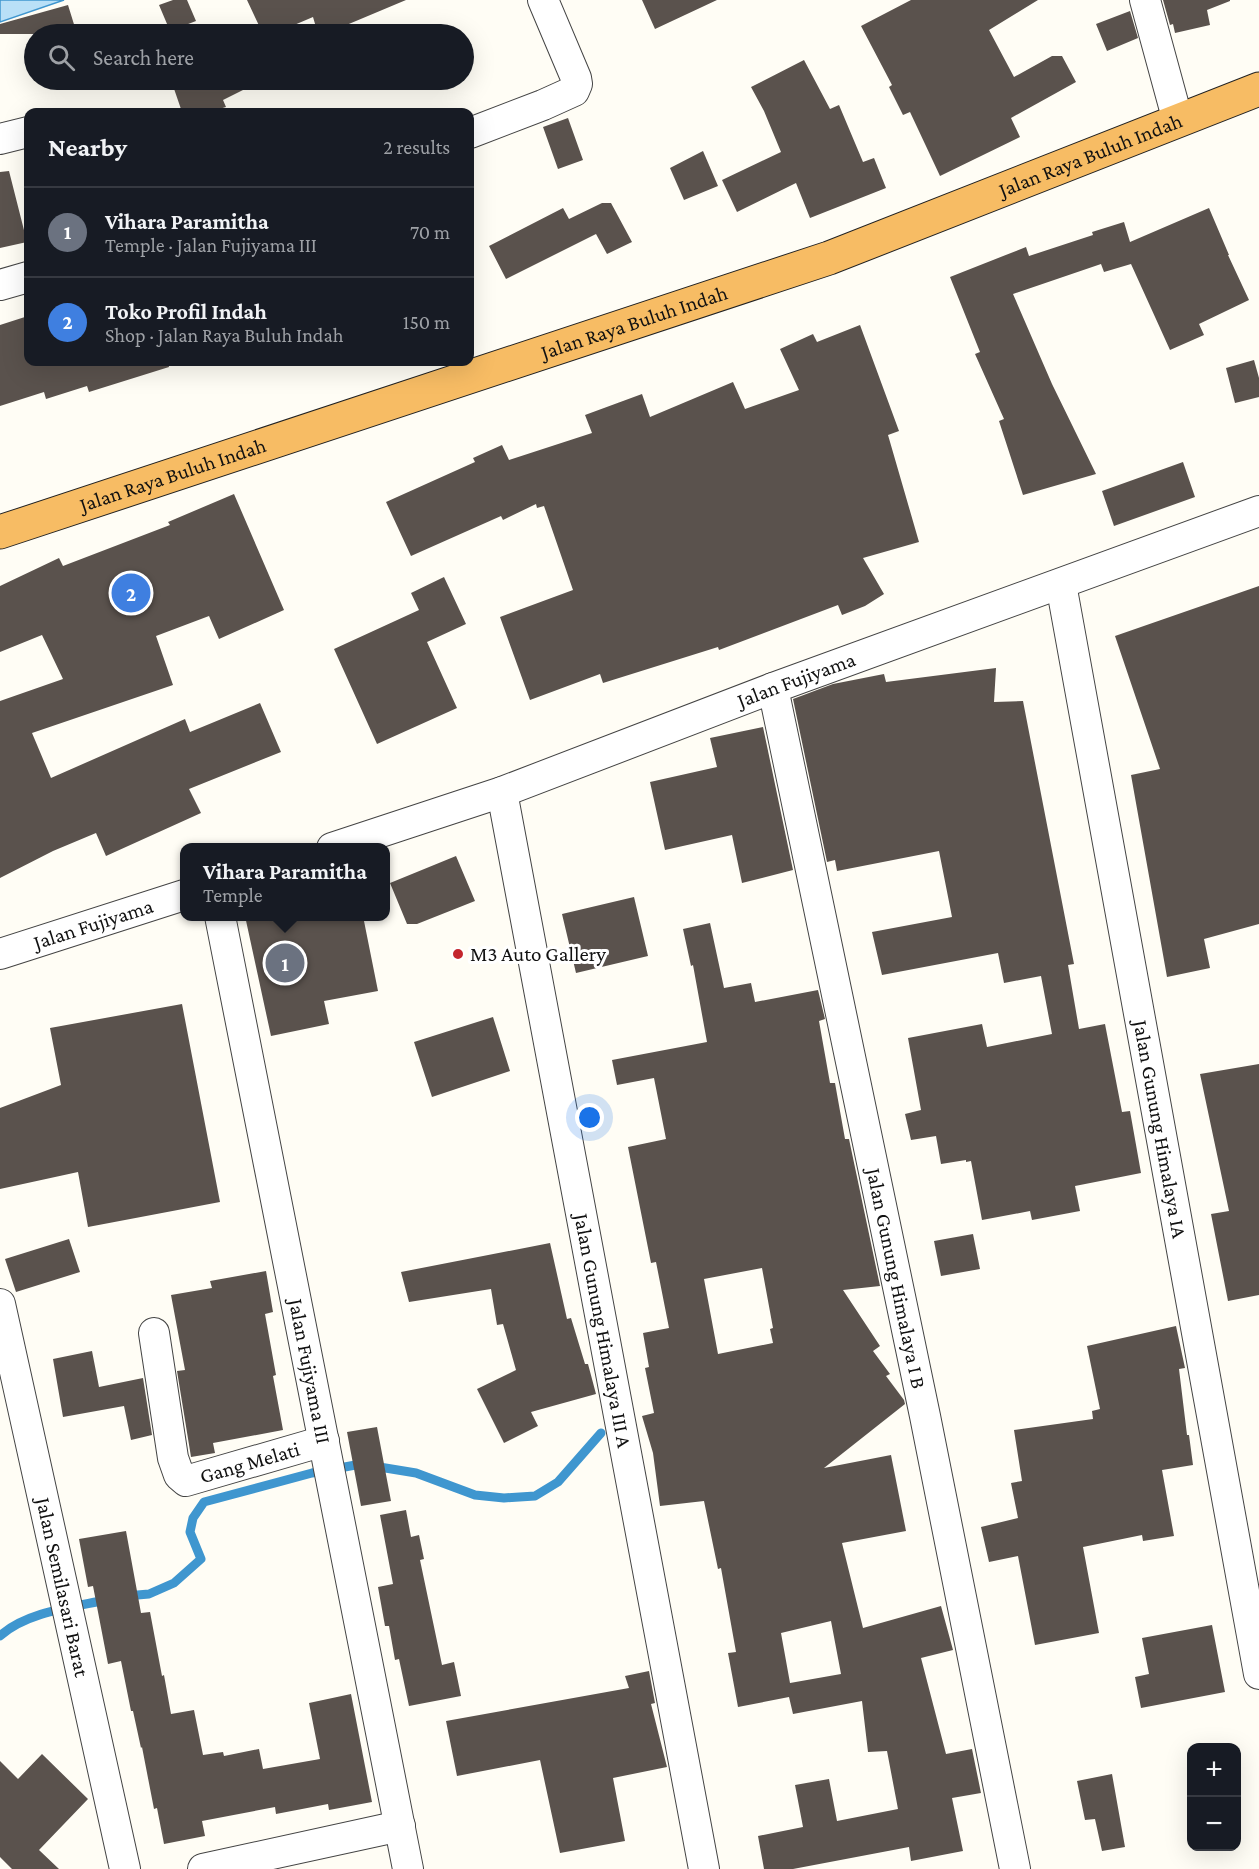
<!DOCTYPE html>
<meta charset="utf-8">
<style>
:root{--surface:#171b24;--page:#20242c;--text:#f1f3f6;--muted:#9ea1a6;--line:#363941;--accent:#1a73e8}
body{margin:0;font-family:"Crimson Pro",serif;background:var(--page);color:var(--text)}
.controls{position:absolute;right:18px;bottom:18px;display:grid;overflow:hidden;border-radius:12px;box-shadow:0 6px 24px #0002}
.controls button{width:54px;height:54px;display:grid;place-items:center;padding:0;border:0;border-bottom:2px solid var(--line);background:var(--surface);color:var(--text);font:30px sans-serif}
.you{position:absolute;left:590px;top:1118px;width:21px;height:21px;margin:-15px;border:4px solid #fff;border-radius:50%;background:#1a73e8;box-shadow:0 0 0 9px #1a73e833}
.badge{display:grid;place-items:center;width:39px;height:39px;border-radius:50%;background:var(--accent);color:#fff;font-size:20px;font-weight:700}
.pin{position:absolute;translate:-50% -50%;border:3px solid #fff;box-shadow:0 2px 6px #0006}
.popup{position:absolute;left:180px;top:843px;width:210px;height:78px;box-sizing:border-box;display:grid;place-content:center;border-radius:12px;background:var(--surface);filter:drop-shadow(0 2px 4px #0005);font-size:20px;white-space:nowrap;color:var(--muted)}
.popup b{font-size:22px;color:var(--text)}
.popup::after{content:'';position:absolute;left:50%;top:100%;margin-left:-12px;border:12px solid transparent;border-top-color:var(--surface)}
.list{margin:0;padding:0;list-style:none}
h2{display:flex;justify-content:space-between;align-items:center;height:78px;margin:0;padding:0 24px;font-size:26px}
h2 small{font-size:20px;font-weight:400;color:var(--muted)}
.list li{display:grid;grid-template-columns:39px 1fr auto;gap:18px;align-items:center;box-sizing:border-box;height:90px;padding:0 24px;border-top:2px solid var(--line)}
.list b{display:block;font-size:22px;white-space:nowrap}
.list p{margin:0;font-size:20px;white-space:nowrap;color:var(--muted)}
.list em{font-size:20px;font-style:normal;color:var(--muted)}
.icon{flex:none;width:33px;height:33px;fill:none;stroke:currentColor;stroke-width:2;stroke-linecap:round;stroke-linejoin:round}
.map{position:relative;flex:none;width:1259px;height:1869px;overflow:hidden}
.search{position:absolute;background:var(--surface);box-shadow:0 6px 24px #0002;left:24px;top:24px;width:450px;height:66px;display:flex;align-items:center;gap:15px;box-sizing:border-box;padding:0 21px;border-radius:33px;color:var(--muted);font-size:22px}
.panel{position:absolute;background:var(--surface);box-shadow:0 6px 24px #0002;left:24px;top:108px;width:450px;height:258px;border-radius:12px}
.map>svg:first-child{display:block}
</style>
<div class="map">
<svg width="1259" height="1869" viewBox="0 0 1259 1869">
<rect width="100%" height="100%" fill="#fffdf5"/>
<path fill="#b9e0f7" stroke="#3f96cf" stroke-width="1.5" d="M0,0H64L0,22Z"/>
<g fill="none" stroke-linecap="round" stroke-linejoin="round">
<path stroke="#3f96cf" stroke-width="9" d="M126,1596L149,1594L174,1583L201,1559L190,1532L193,1518L204,1502L312,1473L361,1464L416,1473L475,1495L504,1498L535,1496L558,1482L601,1433
M0,1636C26,1612 73,1607 106,1600"/>
</g>
<path fill="#5a524d" fill-rule="evenodd" d="M173,0H187L196,21L170,31L159,5Z
M247,0H406L325,34H318L313,17L273,34H263Z
M642,0H717L655,29Z
M911,0H1038L989,30L1014,77L1052,56H1062L1076,82L1011,118L1020,137L940,176L910,112L903,115L889,87L892,85L861,26Z
M1163,0H1230V1L1207,10L1210,25L1175,33L1173,24L1170,25Z
M68,5L77,34H0V24Z
M1130,11L1138,38L1107,51L1096,24Z
M804,60L830,109L839,105L863,162L874,158L886,188L810,218L796,183L737,212L722,180L781,152L764,111L751,87Z
M171,80H263L223,100L226,107L209,112H182Z
M568,118L583,160L558,169L543,127Z
M703,151L718,186L684,200L670,168Z
M9,171L27,242L0,248V172Z
M602,203H611L632,242L607,254L596,234L506,279L489,246L563,208L569,219Z
M1209,208L1229,255H1228L1249,300L1199,324L1204,335L1170,350L1131,264L1104,272L1101,264L1013,294L1052,384L1096,474L1023,495L999,421L1004,419L975,354L980,352L950,277L1026,247L1029,256L1093,235L1092,232L1124,222L1130,242Z
M28,316V362H168L169,367L89,392L87,386L46,399L44,392L0,406V325Z
M860,325L899,431L888,435L919,542L863,558L884,594L865,606L842,615L838,605L719,650L718,647L603,683L600,674L530,700L500,617L573,590L544,506L537,508L536,504L503,520L501,516L411,556L386,502L475,462L473,458L502,445L509,460L592,433L585,415L642,394L650,417L733,382L745,409L799,390L780,349L813,334L817,342Z
M1254,360L1259,378V397L1235,403L1226,368Z
M1183,462L1195,497L1114,526L1102,491Z
M234,494L284,610L219,639L209,616L156,636L173,685L32,733L51,778L185,719L190,732L260,703L281,752L189,789L201,813L106,856L96,833L53,851L0,878V701L63,679L42,635L0,652V586L59,558L63,566L170,525L168,522Z
M444,577L466,624L427,642L457,708L377,744L334,649L419,610L411,593Z
M1259,586V924L1204,939L1210,968L1167,977L1131,775L1160,769L1115,636Z
M996,668L994,702L1023,701L1074,964L1068,965L1079,1029L1105,1024L1122,1112L1130,1111L1141,1173L1075,1186L1080,1211L1032,1220L1030,1211L982,1220L971,1161L966,1162V1160L941,1164L936,1136L911,1140L905,1114L921,1110L908,1038L982,1024L987,1047L1052,1034L1041,976L1004,983L998,953L882,975L872,932L952,917L939,851L837,871L835,860L827,862L793,699L833,684L884,674L886,682Z
M763,727L793,870L742,883L732,835L665,850L650,782L717,767L710,738Z
M456,856L475,901L417,924H407L390,883Z
M634,897L648,956L576,973L562,914Z
M245,916H363L378,991L324,1001L329,1024L271,1036Z
M710,923L724,988L751,983L755,1002L818,990L825,1019L819,1021L830,1083H835L845,1139H849L880,1286L843,1290L880,1346L873,1351L890,1374L886,1376L904,1400L905,1404L824,1468L891,1455L906,1531L842,1543L863,1628L941,1606L953,1650L921,1658L946,1754L972,1749L981,1793L952,1798L963,1851L911,1861L909,1847L793,1869H764L758,1836L803,1827L795,1785L829,1779L837,1821L898,1809L887,1751L868,1752L862,1701L793,1714L789,1697L738,1707L728,1653L736,1652L721,1568L718,1569L704,1501L660,1506L653,1453L642,1416L654,1413L645,1368L649,1367L643,1333L669,1328L656,1262L651,1263L628,1147L666,1139L654,1078L617,1085L612,1060L707,1042L693,965L691,966L683,929ZM762,1268L773,1328L770,1329L773,1343L718,1354L704,1279ZM831,1621L841,1674L790,1683L781,1633Z
M182,1004L220,1202L88,1227L78,1172L0,1189V1108L61,1085L50,1028Z
M493,1017L510,1071L432,1097L414,1042Z
M1259,1064V1295L1228,1301L1211,1214L1229,1211L1200,1074Z
M973,1234L980,1269L941,1276L934,1241Z
M69,1239L80,1272L16,1292L5,1259Z
M550,1243L567,1319L571,1318L585,1364H588L596,1394L531,1412L538,1426L504,1443L477,1389L516,1370L503,1324L497,1325L491,1289L409,1302L401,1272Z
M266,1271L273,1312L265,1314L276,1375L273,1376L283,1430L213,1443L215,1453L191,1457L177,1371L185,1370L171,1295L212,1288L210,1281Z
M1176,1326L1185,1368L1179,1369L1187,1435H1189L1193,1465L1162,1470L1174,1536L1143,1541L1142,1535L1083,1547L1099,1633L1035,1645L1018,1556L989,1562L981,1527L1018,1518L1011,1483L1022,1481L1014,1430L1093,1419L1092,1411L1100,1409L1087,1346Z
M92,1351L99,1387L143,1378L152,1435L131,1440L124,1406L63,1417L53,1359Z
M377,1427L391,1501L361,1506L347,1432Z
M406,1510L411,1537L419,1535L424,1559L420,1560L442,1665L454,1662L461,1696L409,1706L399,1659L395,1660L389,1626H385L378,1587L393,1584L380,1515Z
M126,1531L141,1613L150,1612L162,1676L164,1675L171,1714L194,1710L203,1755L223,1752L224,1756L259,1749L263,1769L320,1759L309,1703L351,1694L372,1802L329,1810L328,1804L276,1814L275,1807L202,1821L205,1836L164,1844L157,1808L154,1809L142,1747L141,1748L133,1711H131L121,1661L108,1664L93,1586L88,1587L79,1539Z
M1212,1625L1225,1692L1141,1708L1135,1677L1149,1674L1142,1638Z
M649,1671L655,1703L651,1704L667,1767L613,1778L625,1841L560,1853L540,1760L457,1776L446,1721L629,1688L625,1676Z
M42,1754L88,1799L39,1850L59,1869H12L0,1857V1761L18,1779Z
M1112,1774L1125,1847L1102,1851L1095,1819L1085,1820L1077,1781Z"/>
<g fill="none" stroke-linecap="round" stroke-linejoin="round">
<g stroke="#444" stroke-width="32">
<g id="minor">
<path d="M1145,0L1178,121"/>
<path d="M470,133L543,105L574,91L577,84L576,78L543,0"/>
<path d="M0,139L28,132"/>
<path d="M0,285L28,277"/>
<path id="s1" d="M1061,584L1259,1674"/>
<path id="s2" d="M773,688L925,1416L1015,1869"/>
<path id="s3" d="M502,792L704,1869"/>
<path id="s4" d="M332,848L502,792L773,688L1259,511"/>
<path id="s5" d="M220,916L408,1869"/>
<path id="s6" d="M0,954L184,895"/>
<path id="s7" d="M0,1304L125,1869"/>
<path id="s8" d="M154,1333L173,1458L179,1475L186,1481L324,1441"/>
<path d="M203,1869L400,1826"/>
</g>
</g>
<g stroke="#222" stroke-width="35">
<g id="trunk">
<path id="s9" d="M0,532L829,258L1259,89"/>
</g>
</g>
<use href="#minor" stroke="#fff" stroke-width="30"/>
<use href="#trunk" stroke="#f7bc64" stroke-width="33"/>
</g>
<circle fill="#c4262e" stroke="#fff" stroke-width="2" cx="458" cy="954" r="6"/>
<g text-anchor="middle" stroke-width="6" stroke-linejoin="round" paint-order="stroke">
<g font-size="21" fill="#111" stroke="#fff">
<text dy="7" stroke="none"><textPath href="#s9" startOffset="1154">Jalan Raya Buluh Indah</textPath></text>
<text dy="7" stroke="none"><textPath href="#s9" startOffset="668">Jalan Raya Buluh Indah</textPath></text>
<text dy="7" stroke="none"><textPath href="#s9" startOffset="182">Jalan Raya Buluh Indah</textPath></text>
<text dy="7" stroke="none"><textPath href="#s4" startOffset="494">Jalan Fujiyama</textPath></text>
<text dy="7" stroke="none"><textPath href="#s6" startOffset="98">Jalan Fujiyama</textPath></text>
<text dy="7" stroke="none"><textPath href="#s1" startOffset="554">Jalan Gunung Himalaya IA</textPath></text>
<text dy="7" stroke="none"><textPath href="#s2" startOffset="603">Jalan Gunung Himalaya I B</textPath></text>
<text dy="7" stroke="none"><textPath href="#s3" startOffset="548">Jalan Gunung Himalaya III A</textPath></text>
<text dy="7" stroke="none"><textPath href="#s5" startOffset="464">Jalan Fujiyama III</textPath></text>
<text dy="7" stroke="none"><textPath href="#s8" startOffset="220">Gang Melati</textPath></text>
<text dy="7" stroke="none"><textPath href="#s7" startOffset="290">Jalan Semilasari Barat</textPath></text>
</g>
<g font-size="21" fill="#111" stroke="#fff" text-anchor="start">
<text x="470" y="961">M3 Auto Gallery</text>
</g>
</g>
</svg>
<div class="controls">
<button>+</button>
<button>−</button>
</div>
<div class="you"></div>
<div class="pin badge" style="left:285px;top:963px;background:#6b7280">1</div>
<div class="popup"><b>Vihara Paramitha</b>Temple</div>
<div class="pin badge" style="left:131px;top:593px;background:#3f7fe0">2</div>
<div class="search"><svg class="icon" aria-label="search" viewBox="0 0 24 24"><circle cx="10" cy="10" r="6"/><path d="M15 15l6 6"/></svg>Search here</div>
<section class="panel">
<h2>Nearby<small>2 results</small></h2>
<ul class="list">
<li><span class="badge" style="background:#6b7280">1</span><div><b>Vihara Paramitha</b><p>Temple · Jalan Fujiyama III</p></div><em>70 m</em></li>
<li><span class="badge" style="background:#3f7fe0">2</span><div><b>Toko Profil Indah</b><p>Shop · Jalan Raya Buluh Indah</p></div><em>150 m</em></li>
</ul>
</section>
</div>
